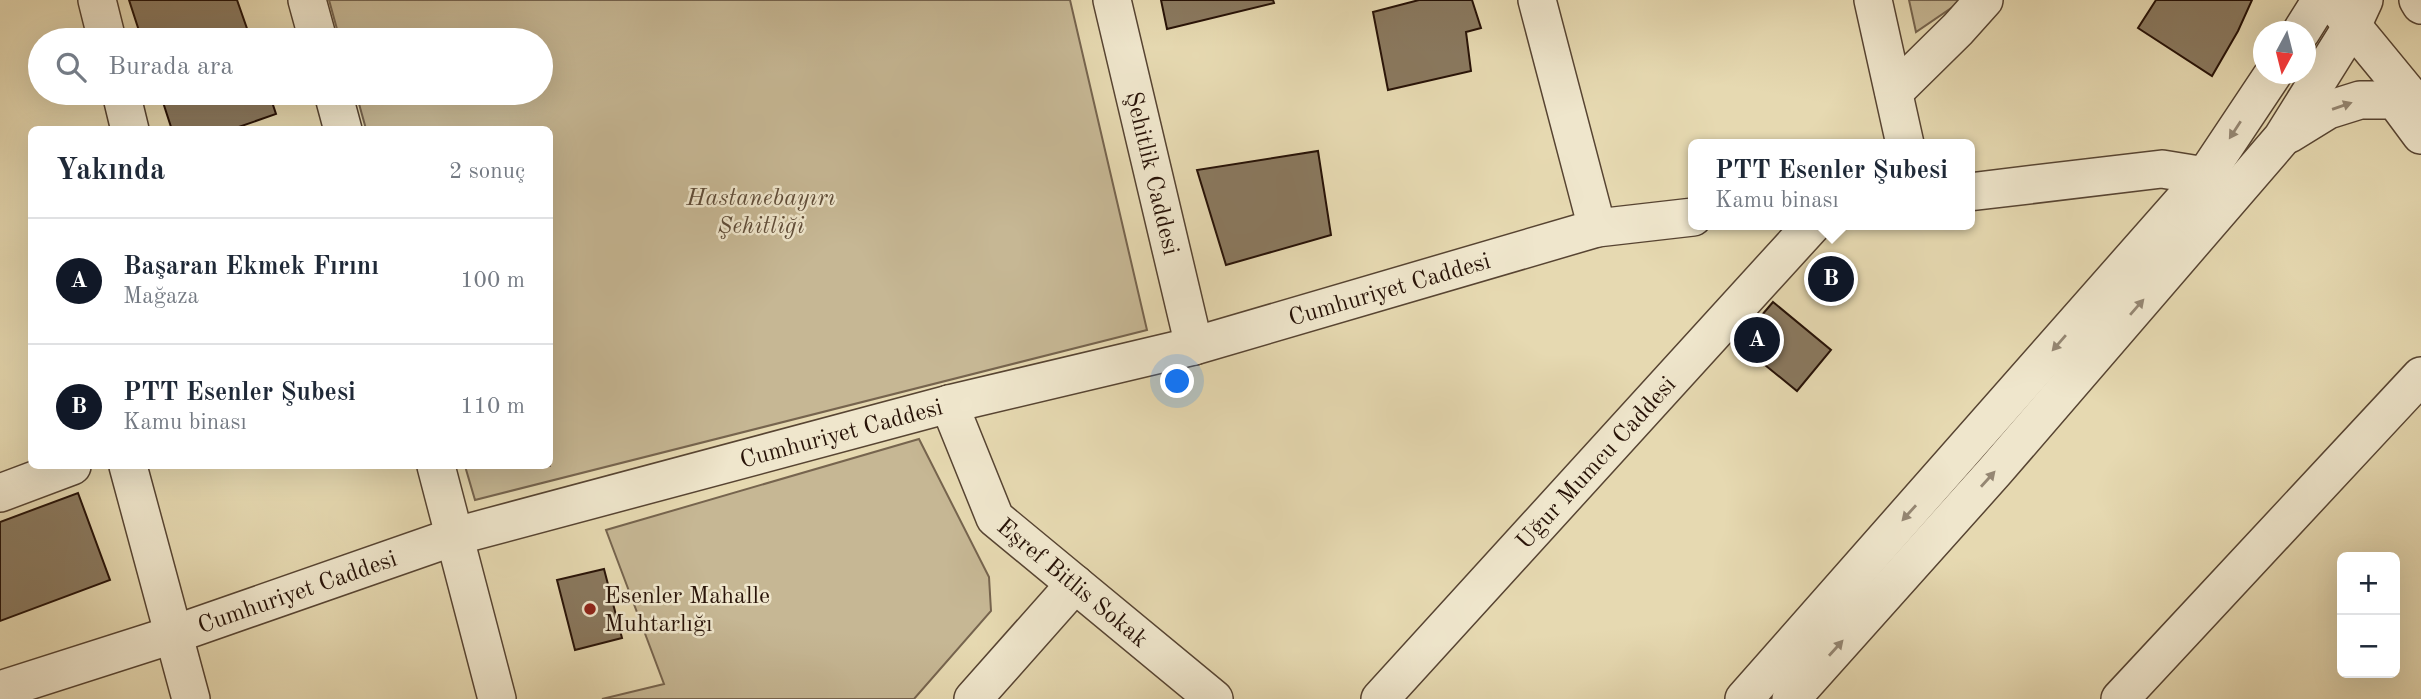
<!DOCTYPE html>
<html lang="tr">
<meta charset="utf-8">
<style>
:root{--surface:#fff;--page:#f2f2f3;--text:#1f2937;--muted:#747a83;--line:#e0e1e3;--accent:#111827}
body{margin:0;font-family:"Old Standard TT",serif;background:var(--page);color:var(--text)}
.controls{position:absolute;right:21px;bottom:21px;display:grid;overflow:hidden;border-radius:10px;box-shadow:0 7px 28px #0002}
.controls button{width:63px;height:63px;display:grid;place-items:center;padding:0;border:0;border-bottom:2px solid var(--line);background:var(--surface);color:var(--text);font:35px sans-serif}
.compass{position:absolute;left:2253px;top:21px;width:63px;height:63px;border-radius:50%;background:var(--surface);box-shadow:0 7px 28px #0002;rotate:187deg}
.you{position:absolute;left:1178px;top:382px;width:24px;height:24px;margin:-18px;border:5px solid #fff;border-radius:50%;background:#1a73e8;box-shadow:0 0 0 10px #1a73e833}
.badge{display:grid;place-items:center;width:46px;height:46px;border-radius:50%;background:var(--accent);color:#fff;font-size:23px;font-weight:700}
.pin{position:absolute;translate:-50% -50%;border:4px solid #fff;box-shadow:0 2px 7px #0006}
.popup{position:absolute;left:1688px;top:139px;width:287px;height:91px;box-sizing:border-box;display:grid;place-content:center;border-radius:10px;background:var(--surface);filter:drop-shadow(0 2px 5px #0005);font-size:23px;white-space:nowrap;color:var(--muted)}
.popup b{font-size:26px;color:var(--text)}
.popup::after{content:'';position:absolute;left:50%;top:100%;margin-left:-14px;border:14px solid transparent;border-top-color:var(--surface)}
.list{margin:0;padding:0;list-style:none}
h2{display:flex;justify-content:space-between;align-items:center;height:91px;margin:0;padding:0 28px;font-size:30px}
h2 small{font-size:23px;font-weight:400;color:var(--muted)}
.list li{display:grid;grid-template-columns:46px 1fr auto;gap:21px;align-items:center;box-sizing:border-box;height:126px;padding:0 28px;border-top:2px solid var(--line)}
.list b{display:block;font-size:26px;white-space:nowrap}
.list p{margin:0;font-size:23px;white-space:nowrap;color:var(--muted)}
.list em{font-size:23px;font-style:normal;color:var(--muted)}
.icon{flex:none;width:38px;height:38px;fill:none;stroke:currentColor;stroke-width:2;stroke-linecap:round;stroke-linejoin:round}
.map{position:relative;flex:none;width:2421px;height:699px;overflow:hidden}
.search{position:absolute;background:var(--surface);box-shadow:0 7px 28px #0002;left:28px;top:28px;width:525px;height:77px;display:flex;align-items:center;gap:18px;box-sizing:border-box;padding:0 24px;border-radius:38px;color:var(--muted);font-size:26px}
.panel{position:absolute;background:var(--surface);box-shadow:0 7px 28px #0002;left:28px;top:126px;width:525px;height:343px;border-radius:10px}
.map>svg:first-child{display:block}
</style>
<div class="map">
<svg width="2421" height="699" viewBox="0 0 2421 699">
<rect width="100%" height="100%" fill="#e6d9b1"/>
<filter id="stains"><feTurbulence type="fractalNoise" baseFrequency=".00286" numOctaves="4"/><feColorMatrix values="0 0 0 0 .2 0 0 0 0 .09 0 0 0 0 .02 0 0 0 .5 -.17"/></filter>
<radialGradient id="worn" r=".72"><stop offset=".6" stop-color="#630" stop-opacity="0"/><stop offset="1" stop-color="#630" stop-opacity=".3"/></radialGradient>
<path fill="#c6b794" stroke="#76644e" stroke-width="2" d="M329,0H1070L1147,330L475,500L465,466H550V130L366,129L356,93H541V40H340Z
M1909,0H1963L1916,32Z
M919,439L989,577L991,611L914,699H602L664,684L606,530Z"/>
<path fill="#8a795f" stroke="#271207" stroke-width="2" d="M129,0H237L251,40H142Z
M1161,0H1273L1274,3L1167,29Z
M1419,0H1472L1481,28L1466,32L1471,71L1388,90L1373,12Z
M2156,0H2252L2238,31L2212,76L2138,28Z
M160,93H269L276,114L230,130H172Z
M1318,151L1331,235L1226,265L1197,170Z
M1773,302L1831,350L1797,391L1738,343Z
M78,493L110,580L0,621V522Z
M604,569L622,638L575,650L557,580Z"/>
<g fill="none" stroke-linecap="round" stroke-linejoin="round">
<g stroke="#574432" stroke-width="40">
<g id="street">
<path d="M97,0L107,40"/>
<path d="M307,0L318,40"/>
<path id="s1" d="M1112,0L1194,346"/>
<path d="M1537,0L1597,228"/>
<path d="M1873,0L1905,144"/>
<path d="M2331,0L2410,96L2417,116"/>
<path d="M2418,0L2421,5"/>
<path d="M2301,32L2321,0"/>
<path d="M1894,92L1958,29L1984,0"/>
<path d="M121,93L130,130"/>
<path d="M333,93L343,130"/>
<path d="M2289,134L2328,110L2360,100H2395L2421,135"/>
<path d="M1969,192L2162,169L2205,176"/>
<path id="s2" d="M949,404L995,518L1214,699"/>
<path d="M128,466L191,699"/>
<path d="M436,466L497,699"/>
<path d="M0,493L72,466"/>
<path id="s3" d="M0,690L175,634L456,536L949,404L1194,346L1597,228L1693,217"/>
<path d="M973,699L1075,584"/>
<path id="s4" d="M1380,699L1812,225"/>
<path d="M1744,699L2205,176L2273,74"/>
<path d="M1791,699L1995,471L2282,138L2352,26L2364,0"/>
<path d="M2120,699L2421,376"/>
</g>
</g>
<use href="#street" stroke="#efe6cc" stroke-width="37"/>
</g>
<defs><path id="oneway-solid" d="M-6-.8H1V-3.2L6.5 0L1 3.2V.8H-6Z" transform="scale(1.75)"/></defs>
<g fill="#958773">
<use href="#oneway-solid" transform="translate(2342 106) rotate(-19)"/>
<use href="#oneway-solid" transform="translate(2235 130) rotate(123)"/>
<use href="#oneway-solid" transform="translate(2137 307) rotate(-49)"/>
<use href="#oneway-solid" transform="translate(2059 343) rotate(131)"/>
<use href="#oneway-solid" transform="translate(1988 479) rotate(-48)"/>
<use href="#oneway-solid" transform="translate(1909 513) rotate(132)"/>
<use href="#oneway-solid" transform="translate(1836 648) rotate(-48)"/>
</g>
<circle fill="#8f2418" stroke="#efe6cc" stroke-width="2.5" cx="590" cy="609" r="7"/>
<g text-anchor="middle" stroke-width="5" stroke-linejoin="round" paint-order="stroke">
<g font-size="24" fill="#271207" stroke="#efe6cc">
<text dy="8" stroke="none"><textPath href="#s1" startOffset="178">Şehitlik Caddesi</textPath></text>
<text dy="8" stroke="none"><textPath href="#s3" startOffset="1447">Cumhuriyet Caddesi</textPath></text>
<text dy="8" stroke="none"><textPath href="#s3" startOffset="880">Cumhuriyet Caddesi</textPath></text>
<text dy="8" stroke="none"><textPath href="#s4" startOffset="320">Uğur Mumcu Caddesi</textPath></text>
<text dy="8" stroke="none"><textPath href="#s2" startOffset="224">Eşref Bitlis Sokak</textPath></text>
<text dy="8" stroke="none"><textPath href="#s3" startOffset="313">Cumhuriyet Caddesi</textPath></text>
</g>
<g font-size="24" font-style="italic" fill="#5f4c38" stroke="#efe6cc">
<text x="761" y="205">Hastanebayırı<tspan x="761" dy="28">Şehitliği</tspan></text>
</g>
<g font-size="24" fill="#271207" stroke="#efe6cc" text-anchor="start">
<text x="604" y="603">Esenler Mahalle<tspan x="604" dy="28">Muhtarlığı</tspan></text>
</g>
</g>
<rect width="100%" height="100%" filter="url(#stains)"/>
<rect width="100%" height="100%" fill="url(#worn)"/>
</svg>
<div class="controls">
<button>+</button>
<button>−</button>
</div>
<svg class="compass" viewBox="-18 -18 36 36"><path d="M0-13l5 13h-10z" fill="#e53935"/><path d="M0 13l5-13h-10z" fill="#747a83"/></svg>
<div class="you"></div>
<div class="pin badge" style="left:1757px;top:340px">A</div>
<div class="pin badge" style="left:1831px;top:279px">B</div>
<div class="popup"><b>PTT Esenler Şubesi</b>Kamu binası</div>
<div class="search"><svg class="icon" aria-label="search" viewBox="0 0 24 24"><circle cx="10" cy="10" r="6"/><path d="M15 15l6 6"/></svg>Burada ara</div>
<section class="panel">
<h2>Yakında<small>2 sonuç</small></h2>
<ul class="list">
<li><span class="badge">A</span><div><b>Başaran Ekmek Fırını</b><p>Mağaza</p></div><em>100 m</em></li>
<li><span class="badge">B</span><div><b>PTT Esenler Şubesi</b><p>Kamu binası</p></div><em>110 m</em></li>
</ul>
</section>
</div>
